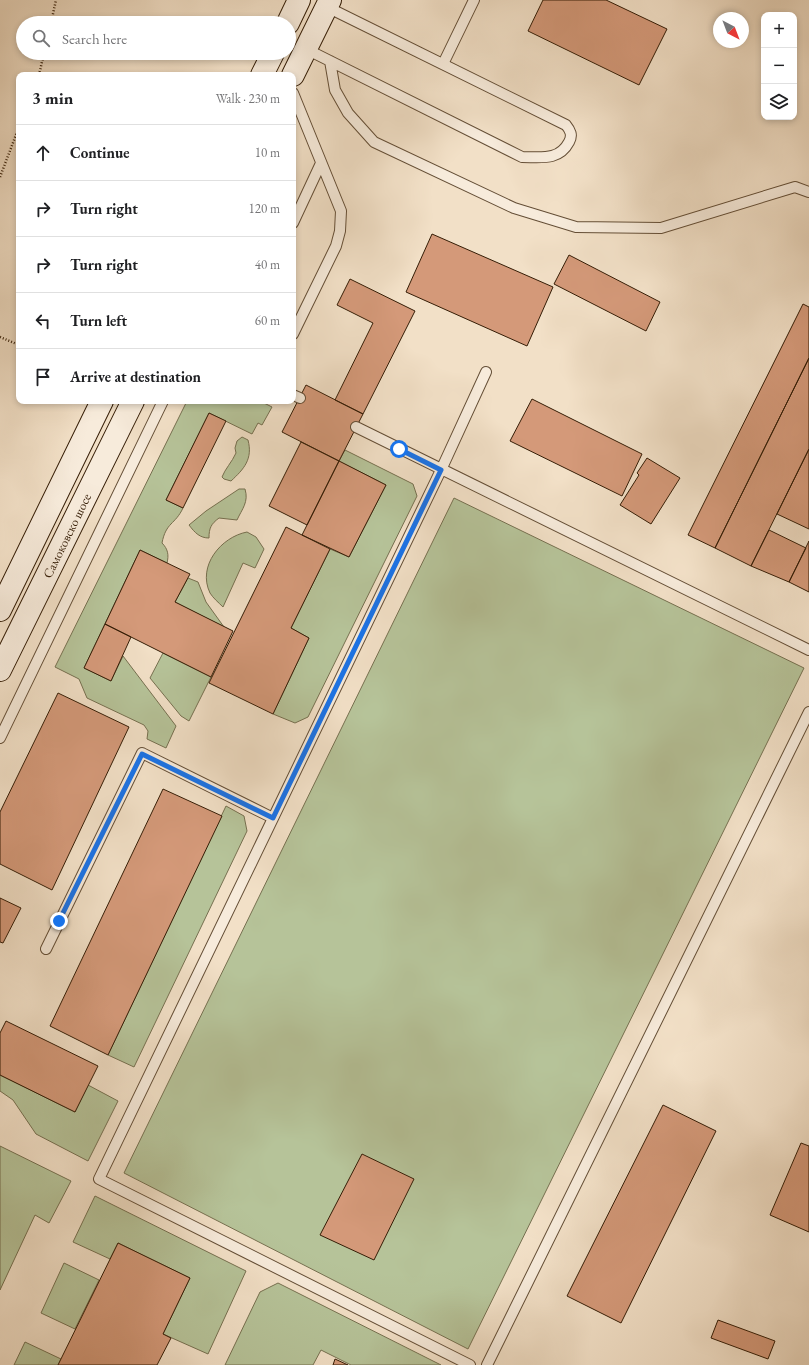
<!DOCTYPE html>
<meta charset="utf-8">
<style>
:root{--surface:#fff;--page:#f6f6f6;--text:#202124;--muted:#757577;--line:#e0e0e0}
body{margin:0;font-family:"EB Garamond",serif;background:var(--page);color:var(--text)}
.controls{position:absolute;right:12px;top:12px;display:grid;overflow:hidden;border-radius:8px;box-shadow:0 2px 6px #0003}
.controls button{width:36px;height:36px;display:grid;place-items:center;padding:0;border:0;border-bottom:1px solid var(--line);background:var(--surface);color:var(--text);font:20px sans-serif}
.compass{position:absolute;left:713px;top:12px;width:36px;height:36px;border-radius:50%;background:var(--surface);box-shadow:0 2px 6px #0003;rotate:138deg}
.stop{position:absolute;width:12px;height:12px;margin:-9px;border:3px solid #1a73e8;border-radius:50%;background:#fff}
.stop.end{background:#1a73e8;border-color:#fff;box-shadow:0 1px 4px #0008}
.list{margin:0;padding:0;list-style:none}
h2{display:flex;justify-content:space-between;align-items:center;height:52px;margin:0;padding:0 16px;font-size:17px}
h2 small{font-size:13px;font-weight:400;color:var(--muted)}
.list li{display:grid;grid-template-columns:26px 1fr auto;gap:12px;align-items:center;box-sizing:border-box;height:56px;padding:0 16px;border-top:1px solid var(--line)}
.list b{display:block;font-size:15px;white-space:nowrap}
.list em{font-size:13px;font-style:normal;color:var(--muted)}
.icon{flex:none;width:22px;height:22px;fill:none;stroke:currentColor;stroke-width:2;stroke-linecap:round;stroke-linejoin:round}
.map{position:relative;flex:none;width:809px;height:1365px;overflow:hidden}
.search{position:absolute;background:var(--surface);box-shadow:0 2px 6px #0003;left:16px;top:16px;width:280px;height:44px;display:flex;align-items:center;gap:10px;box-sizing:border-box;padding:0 14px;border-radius:22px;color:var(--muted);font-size:15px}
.panel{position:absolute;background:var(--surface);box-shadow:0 2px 6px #0003;left:16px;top:72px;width:280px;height:332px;border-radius:8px}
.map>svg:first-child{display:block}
</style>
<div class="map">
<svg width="809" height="1365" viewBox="0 0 809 1365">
<rect width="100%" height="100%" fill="#f2e0c7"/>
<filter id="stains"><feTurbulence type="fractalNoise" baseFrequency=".005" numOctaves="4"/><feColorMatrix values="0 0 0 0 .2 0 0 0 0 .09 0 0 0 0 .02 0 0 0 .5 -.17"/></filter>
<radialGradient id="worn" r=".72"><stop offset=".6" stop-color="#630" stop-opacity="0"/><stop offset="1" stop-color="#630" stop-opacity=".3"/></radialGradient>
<path fill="#b6c399" stroke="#767050" d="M187,401H232L235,403L236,401H260L272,407L262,425L258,423L252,434L209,413L166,500L183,508C175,525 166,522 162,543C168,549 169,555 167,563L140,550L84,668L111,681L123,656L176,726L166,748L147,739L148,731L144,725L87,698L79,679L55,667Z
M242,437L248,440C253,459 244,469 231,481L224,479L222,477C225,469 232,462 236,453L235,448L237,441Z
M345,450L413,484L417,496L308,717L295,723L273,714L309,638L291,628L330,549L349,557L386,485L339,461Z
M239,489H245C249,502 242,509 237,520L219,518C211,524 209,528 209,538C200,538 195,533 189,525L206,511Z
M454,498L804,668L468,1349L124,1173Z
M247,532L256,537L264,549L255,568L243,563L223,607C219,603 213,598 210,593C197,566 221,537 247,532Z
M188,578L198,582L206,602L224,627L175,602Z
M163,653L211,677L189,721L181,716L150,678Z
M226,806L244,816L247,831L134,1067L108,1055Z
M0,1075L75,1112L88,1085L118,1101L88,1161L36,1134L13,1100L0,1091Z
M0,1146L71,1181L49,1223L35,1215L0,1290Z
M95,1196L246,1271L208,1354L163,1334L190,1278L118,1243L110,1259L73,1242Z
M64,1263L99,1280L75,1329L41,1313Z
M278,1283L441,1365H351L321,1350L313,1365H225L260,1292Z
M25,1342L61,1359L58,1365H14Z"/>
<path fill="#d49979" stroke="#351d06" d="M543,0H606L667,29L639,85L528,31Z
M432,234L553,287L527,346L406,292Z
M569,255L660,302L646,331L554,284Z
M350,279L415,311L363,414L335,400L373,323L337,305Z
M803,304L809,307V358L715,548L688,535Z
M809,358V449L751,566L715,548Z
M306,385L363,414L339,461L282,432Z
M532,399L642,454L622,496L510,441Z
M209,413L226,421L183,508L166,500Z
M301,442L339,461L307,525L269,506Z
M809,449V529L777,514Z
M647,458L680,478L651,524L620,505L639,475L637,473Z
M339,461L386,485L349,557L302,535Z
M286,527L330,549L291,628L309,638L273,714L209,683Z
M769,530L806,548L789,582L751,566Z
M809,541V592L789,582Z
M140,550L190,574L175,602L233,631L211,677L105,624Z
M105,624L131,637L111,681L84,668Z
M58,693L129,727L52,890L0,864V812Z
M163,789L222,816L108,1055L50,1026Z
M0,898L21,908L3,943L0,942Z
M6,1021L98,1066L75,1112L0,1075V1033Z
M663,1105L716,1131L621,1323L567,1296Z
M801,1143L809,1146V1232L770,1215Z
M362,1154L414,1179L374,1260L320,1235Z
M118,1243L190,1278L163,1334L171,1338L157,1365H58Z
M718,1320L775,1341L768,1359L711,1338Z
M335,1359L348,1365H333Z"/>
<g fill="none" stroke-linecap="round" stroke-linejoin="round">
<g stroke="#644e36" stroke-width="12">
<path id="service" d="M306,49L522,157C541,157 559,161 569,142C573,135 570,130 566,125L327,7
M330,61L335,90L348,113L374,142L514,208L576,227L661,228L795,187L809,192
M443,64L474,0
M293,93L341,211L340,231L336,246L293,334
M293,223L321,163
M293,395L300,398
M356,427L809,650
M0,738L163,401
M46,949L142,753L273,818
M470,1365L99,1179L441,470L486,372
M487,1365L809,712"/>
</g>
<g stroke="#351d06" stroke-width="24">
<g id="secondary">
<path d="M288,23L299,0"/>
<path d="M262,75L273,53"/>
<path d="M293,75L330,0"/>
<path d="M0,610L102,401"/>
<path id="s1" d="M0,670L133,401"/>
</g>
</g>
<path stroke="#351d06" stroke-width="2.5" stroke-dasharray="1 2" stroke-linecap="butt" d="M51,23L56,0
M39,75L44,53
M0,177L19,127
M0,337L19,345"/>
<use href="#service" stroke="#f7ebdb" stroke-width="10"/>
<use href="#secondary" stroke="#f7ebdb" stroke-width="22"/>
</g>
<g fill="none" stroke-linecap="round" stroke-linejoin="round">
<path stroke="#1a73e8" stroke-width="5" d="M59,921L142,754L273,818L441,470L399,449"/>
</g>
<g text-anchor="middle" stroke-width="3" stroke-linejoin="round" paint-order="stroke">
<g font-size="13" fill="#351d06" stroke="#f7ebdb">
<text dy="5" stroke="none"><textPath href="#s1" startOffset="150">Самоковско шосе</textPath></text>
</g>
</g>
<rect width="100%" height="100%" filter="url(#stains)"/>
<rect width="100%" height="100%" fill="url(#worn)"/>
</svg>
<div class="controls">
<button>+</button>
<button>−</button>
<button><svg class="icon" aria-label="layers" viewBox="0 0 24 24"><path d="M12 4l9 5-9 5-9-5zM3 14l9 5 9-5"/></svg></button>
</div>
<svg class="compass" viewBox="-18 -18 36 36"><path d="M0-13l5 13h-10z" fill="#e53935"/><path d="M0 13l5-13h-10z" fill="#757577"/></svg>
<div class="stop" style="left:399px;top:449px"></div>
<div class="stop end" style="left:59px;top:921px"></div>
<div class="search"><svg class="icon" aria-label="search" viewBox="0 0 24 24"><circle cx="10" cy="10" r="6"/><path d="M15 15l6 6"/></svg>Search here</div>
<section class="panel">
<h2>3 min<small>Walk · 230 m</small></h2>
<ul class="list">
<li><svg class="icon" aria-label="ahead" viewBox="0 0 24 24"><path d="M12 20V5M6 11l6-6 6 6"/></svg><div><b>Continue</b></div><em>10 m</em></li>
<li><svg class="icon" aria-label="right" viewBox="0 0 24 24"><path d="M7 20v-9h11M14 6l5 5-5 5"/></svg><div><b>Turn right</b></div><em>120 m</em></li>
<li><svg class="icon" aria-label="right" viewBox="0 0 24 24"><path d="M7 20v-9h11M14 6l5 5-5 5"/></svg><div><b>Turn right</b></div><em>40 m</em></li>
<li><svg class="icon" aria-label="left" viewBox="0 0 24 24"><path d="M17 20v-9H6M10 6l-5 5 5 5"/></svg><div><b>Turn left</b></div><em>60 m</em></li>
<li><svg class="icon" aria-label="arrive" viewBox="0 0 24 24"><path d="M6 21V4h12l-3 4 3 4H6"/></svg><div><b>Arrive at destination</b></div></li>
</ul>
</section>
</div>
